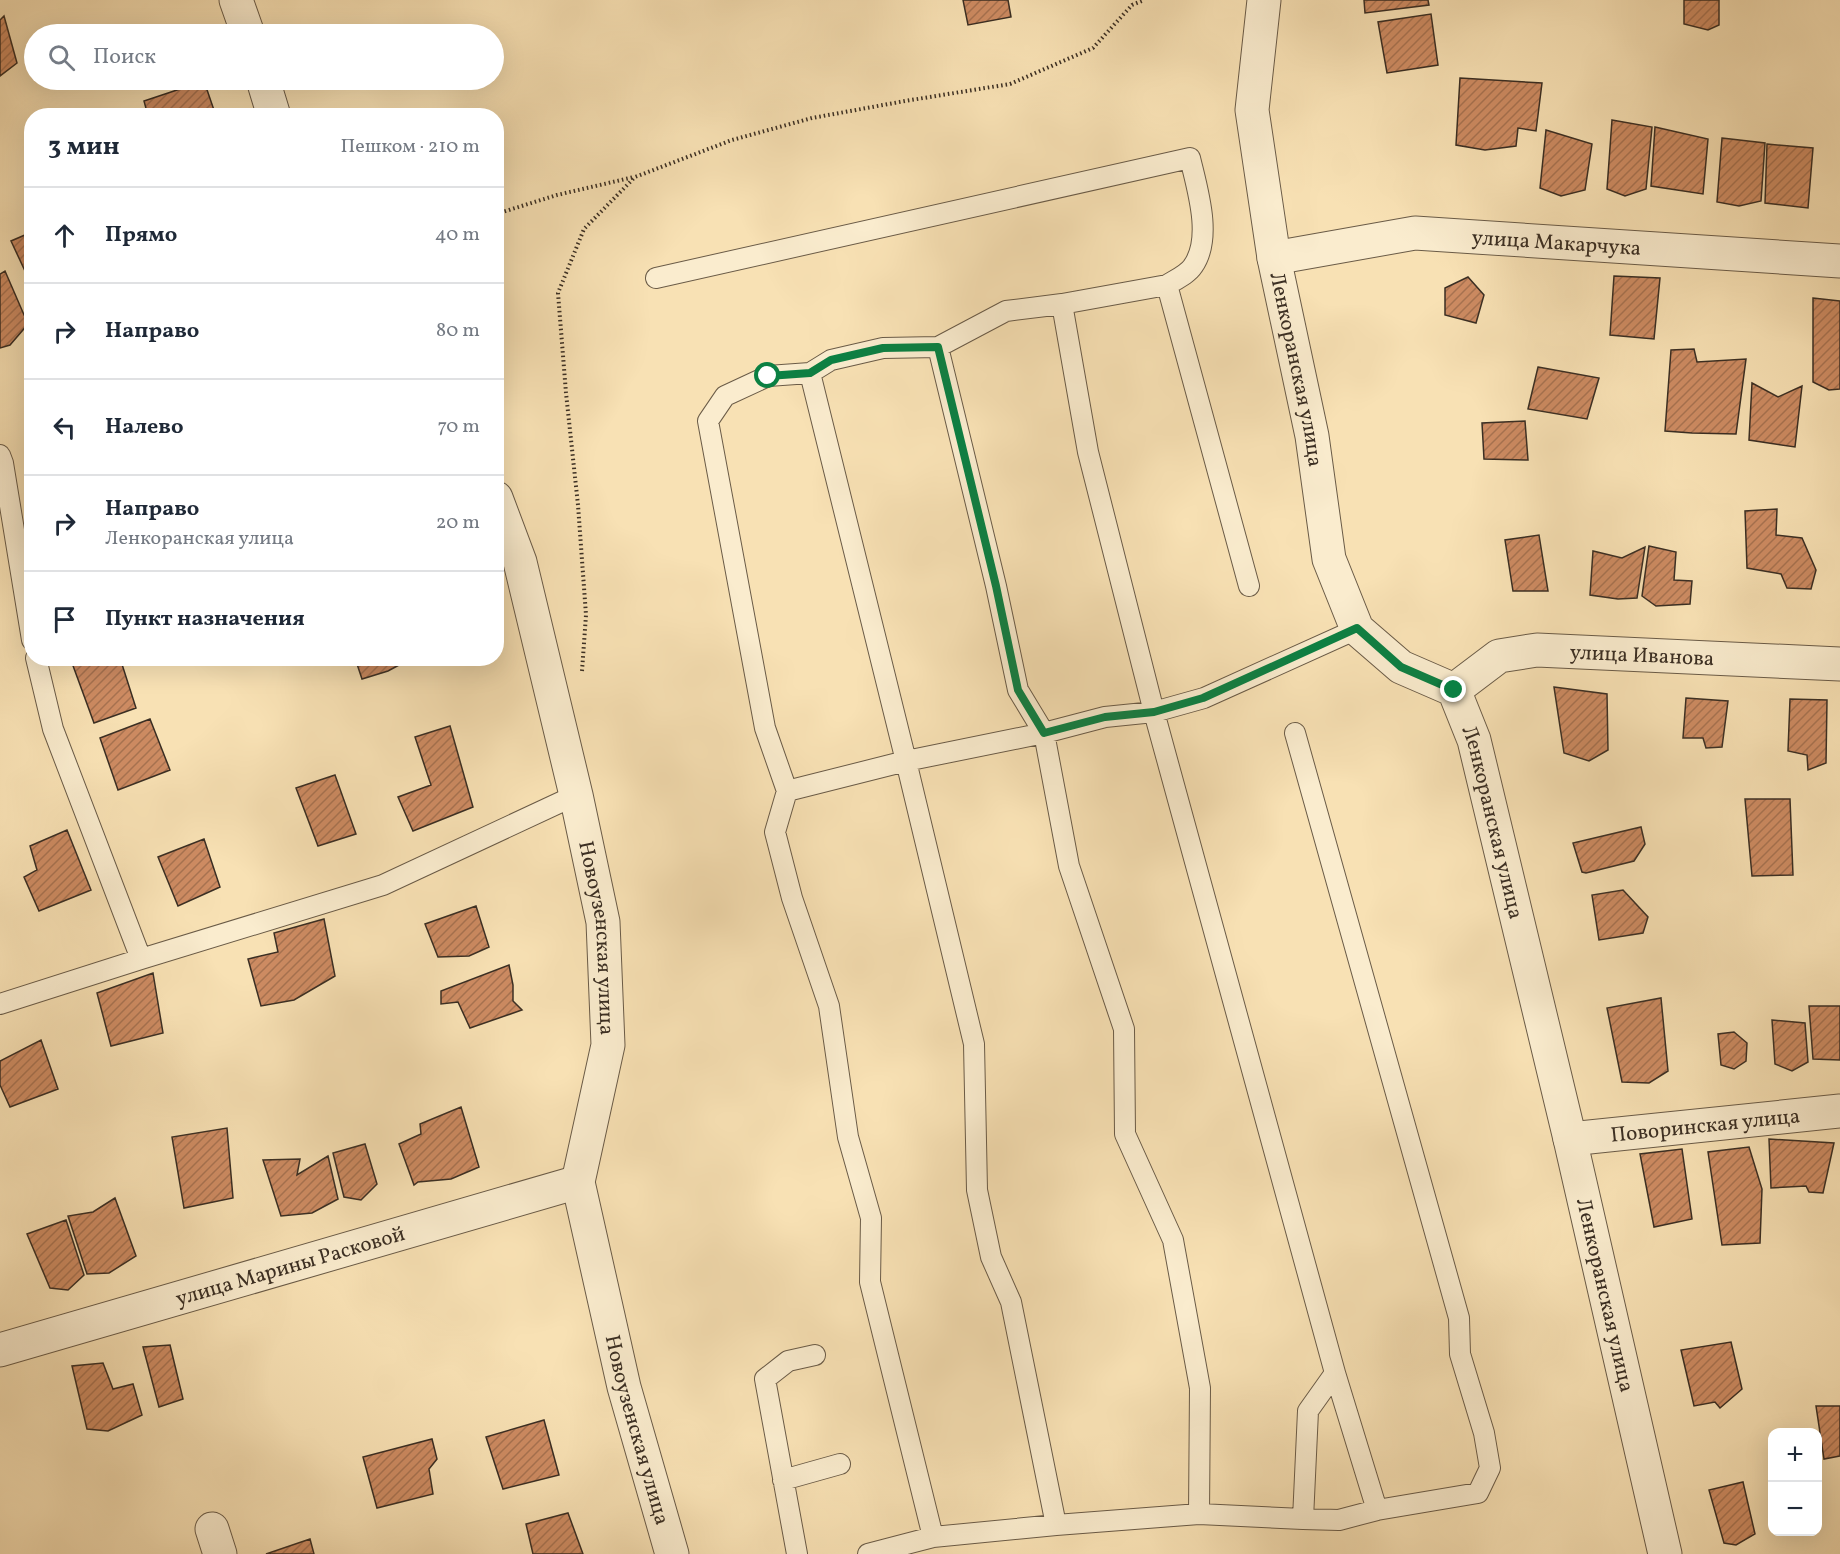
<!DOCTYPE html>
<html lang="ru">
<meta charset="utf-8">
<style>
:root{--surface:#fff;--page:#f6f6f7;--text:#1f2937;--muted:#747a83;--line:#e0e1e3}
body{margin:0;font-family:Vollkorn,serif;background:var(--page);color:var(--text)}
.controls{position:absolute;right:18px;bottom:18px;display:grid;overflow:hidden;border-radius:12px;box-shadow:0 6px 24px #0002}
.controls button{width:54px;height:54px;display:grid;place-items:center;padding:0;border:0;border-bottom:2px solid var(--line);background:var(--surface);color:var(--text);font:30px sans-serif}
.stop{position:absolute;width:18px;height:18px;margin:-14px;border:4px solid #0b8043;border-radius:50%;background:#fff}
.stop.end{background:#0b8043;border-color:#fff;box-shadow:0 2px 6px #0008}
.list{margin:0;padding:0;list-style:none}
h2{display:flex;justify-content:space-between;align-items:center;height:78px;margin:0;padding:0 24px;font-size:26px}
h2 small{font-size:20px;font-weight:400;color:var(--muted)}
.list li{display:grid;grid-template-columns:39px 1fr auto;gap:18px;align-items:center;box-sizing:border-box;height:96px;padding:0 24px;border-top:2px solid var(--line)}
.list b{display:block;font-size:22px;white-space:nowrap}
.list p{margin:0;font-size:20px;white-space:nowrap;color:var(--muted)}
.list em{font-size:20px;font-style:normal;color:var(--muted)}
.icon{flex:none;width:33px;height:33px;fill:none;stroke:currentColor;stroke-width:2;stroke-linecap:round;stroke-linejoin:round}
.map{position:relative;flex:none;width:1840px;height:1554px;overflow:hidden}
.search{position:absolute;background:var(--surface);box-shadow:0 6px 24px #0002;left:24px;top:24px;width:480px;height:66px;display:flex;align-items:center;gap:15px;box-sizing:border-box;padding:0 21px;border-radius:33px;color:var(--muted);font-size:22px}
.panel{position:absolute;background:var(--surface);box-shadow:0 6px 24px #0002;left:24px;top:108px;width:480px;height:558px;border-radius:24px}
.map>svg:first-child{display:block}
</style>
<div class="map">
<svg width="1840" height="1554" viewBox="0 0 1840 1554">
<defs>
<pattern id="building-hatch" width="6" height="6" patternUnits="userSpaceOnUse" patternTransform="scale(1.5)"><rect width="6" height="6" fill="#cd8b62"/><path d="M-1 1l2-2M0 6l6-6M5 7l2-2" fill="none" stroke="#a77250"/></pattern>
</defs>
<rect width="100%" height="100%" fill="#f8e1b4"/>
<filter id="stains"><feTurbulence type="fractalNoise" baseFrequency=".00333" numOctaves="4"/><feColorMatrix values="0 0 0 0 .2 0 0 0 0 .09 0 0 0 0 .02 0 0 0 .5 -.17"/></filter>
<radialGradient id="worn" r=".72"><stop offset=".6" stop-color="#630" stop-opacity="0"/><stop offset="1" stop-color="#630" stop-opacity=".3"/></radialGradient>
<path fill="url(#building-hatch)" stroke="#3a2e23" stroke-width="1.5" d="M963,0H1008L1011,17L968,25Z
M1364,0H1428L1429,5L1365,13Z
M1684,0H1719V25L1708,30L1684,24Z
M1431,14L1438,65L1387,73L1378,22Z
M4,16L17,63L0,76V20Z
M112,30L125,34H97Z
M1460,78L1542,83L1536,131L1518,128L1516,146L1485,150L1456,145Z
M204,81L216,116H148L144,101Z
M1612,120L1652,127L1646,189L1625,196L1607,189Z
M1655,127L1708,139L1703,194L1651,186Z
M1546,130L1592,144L1585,190L1561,196L1540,188Z
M1722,138L1765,143L1761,201L1739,206L1717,202Z
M1767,144L1813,148L1808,208L1765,203Z
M32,232V286L11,241Z
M5,271L28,324L10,345L0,348V274Z
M1614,276L1660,278L1654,339L1610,335Z
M1468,277L1484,295L1476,323L1445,315V288Z
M1813,298L1840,301V389L1829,390L1813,382Z
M1694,349L1697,362L1746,359L1736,434L1692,433L1665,431L1671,350Z
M1538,367L1599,378L1587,419L1528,409Z
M32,371V393L26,373Z
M1752,383L1778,397L1802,386L1795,447L1749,440Z
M1525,421L1528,460L1484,459L1482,423Z
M1777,509L1776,535L1802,538L1816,570L1811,589L1787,588L1781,574L1747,568L1745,511Z
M1539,535L1548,591H1513L1505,540Z
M1649,546L1676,552L1674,580L1692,581L1690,604L1656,606L1642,596Z
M1645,547L1637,598L1618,599L1590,595L1593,551L1622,558Z
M87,658H120L136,708L94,723L72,663Z
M355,658H412L388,671L362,679Z
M1554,687L1607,694L1608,750L1589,761L1564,753Z
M1686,698L1728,701L1722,747L1706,748L1703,738H1683Z
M1790,699L1827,700L1826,763L1808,770L1807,755L1788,751Z
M150,719L170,770L118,790L100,738Z
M450,726L473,807L413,831L398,797L431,785L415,737Z
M335,775L356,834L318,846L296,788Z
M1745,799H1790L1793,875L1752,876Z
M1641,827L1645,844L1634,861L1586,873L1582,872L1573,843Z
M67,830L91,890L39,911L24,877L37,870L30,846Z
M204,839L220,887L178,906L158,857Z
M1623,890L1648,917L1643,933L1599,940L1592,895Z
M476,906L489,947L469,956L438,957L425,924Z
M324,919L335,976L294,1000L261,1006L248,959L278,952L274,933Z
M509,965L513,985V1001L522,1010L470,1028L458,1002L441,1004V991Z
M153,973L163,1033L111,1046L97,993Z
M1661,998L1668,1071L1649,1083L1622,1082L1607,1008Z
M1809,1006H1840V1060L1813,1059Z
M1772,1020L1805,1023L1808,1062L1792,1071L1775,1064Z
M1734,1032L1747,1043L1746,1061L1734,1069L1721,1065L1718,1034Z
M41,1040L58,1089L10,1107L0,1085V1061Z
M461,1107L479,1167L451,1179L418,1182L414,1185L399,1144L421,1134L420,1124Z
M227,1128L233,1198L184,1208L172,1137Z
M1769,1139L1834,1143L1823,1193L1809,1192L1806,1186L1771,1188Z
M365,1144L377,1184L361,1200L344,1197L333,1153Z
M1749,1147L1762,1189L1760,1243L1722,1245L1708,1152Z
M1682,1149L1692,1219L1654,1227L1640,1154Z
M328,1156L338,1199L312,1213L281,1216L263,1160L300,1159L297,1175Z
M115,1198L136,1256L109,1273L87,1274L68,1216L93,1212Z
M66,1220L84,1275L68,1290L50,1288L27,1234Z
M1731,1342L1742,1389L1720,1408L1715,1402L1694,1406L1681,1350Z
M170,1345L183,1399L159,1407L143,1347Z
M103,1363L113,1389L133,1384L142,1415L108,1431L87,1429L72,1366Z
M1816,1406H1840V1456L1824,1459Z
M544,1420L559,1475L503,1489L486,1437Z
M432,1439L437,1459L429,1469L433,1494L377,1508L363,1457Z
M1743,1482L1755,1534L1736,1545L1724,1543L1709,1490Z
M568,1513L583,1554H533L526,1524Z
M310,1539L314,1554H266Z"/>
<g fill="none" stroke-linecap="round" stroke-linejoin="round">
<g stroke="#6a5b47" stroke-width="22">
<path id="lane" d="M656,278L1190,158C1197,188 1213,238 1193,266C1188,274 1175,280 1167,285
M938,347L1006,311L1062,304L1167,285L1249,586
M810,373L831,360L883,348L938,347L996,586L1018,690L1044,733L1105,717L1154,712L1088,452L1062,304
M0,455L3,463L32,640
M36,658L53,729L141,959
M787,791L906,761L810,373L768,376L725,396L708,421L765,728L787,791L775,832L792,898L829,1006L848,1137L871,1218L870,1282L933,1537L1056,1525L1011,1302L991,1257L977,1190L974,1044L906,761L1044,733L1069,866L1124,1029L1125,1134L1173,1240L1200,1388L1199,1514L1303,1519L1308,1411L1335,1373L1377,1510L1478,1493L1490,1468L1484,1433L1460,1354L1459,1318L1295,733
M0,1004L141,959L383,885L576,795
M1335,1373L1154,712L1204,698L1357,629
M783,1480L840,1464
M1303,1519L1339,1520L1377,1510
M1056,1525L1199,1514
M797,1554L765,1379L788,1361L815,1355
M868,1554L933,1537"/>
</g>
<g stroke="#6a5b47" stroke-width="35">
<g id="street">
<path d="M236,0L248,34"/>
<path id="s1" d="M1264,0L1252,110L1274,258L1312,436L1329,559L1357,629L1401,667L1454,690L1474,740L1570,1139L1665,1554"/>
<path d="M263,80L274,116"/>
<path id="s2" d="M1274,258L1415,233L1840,261"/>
<path id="s3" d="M496,498L520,562L576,795L603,922L608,1045L578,1182L624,1387L672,1554"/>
<path id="s4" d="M1454,690L1499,656L1537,650L1840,664"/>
<path id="s5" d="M1570,1139L1840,1111"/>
<path id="s6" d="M0,1350L578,1182"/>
<path d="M212,1529L220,1554"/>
</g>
</g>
<path stroke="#3a2e23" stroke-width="4" stroke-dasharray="1.5 3" stroke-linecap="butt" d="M496,214L557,195L634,177
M582,671L586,615L578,505L566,393L558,293L584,229L635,177L732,140L812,118L905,101L1010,84L1093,48L1132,5L1144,0"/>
<use href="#lane" stroke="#faecce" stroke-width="20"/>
<use href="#street" stroke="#faecce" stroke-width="33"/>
</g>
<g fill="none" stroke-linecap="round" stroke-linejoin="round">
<path stroke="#0b8043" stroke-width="8" d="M768,376L810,373L831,360L883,348L938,347L996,586L1018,690L1044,733L1105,717L1154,712L1203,698L1357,628L1401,667L1454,690"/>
</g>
<g text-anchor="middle" stroke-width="4.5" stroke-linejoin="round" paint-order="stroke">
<g font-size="21" fill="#3a2e23" stroke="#faecce">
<text dy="7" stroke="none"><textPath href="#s2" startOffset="285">улица Макарчука</textPath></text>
<text dy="7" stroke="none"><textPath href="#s1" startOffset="374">Ленкоранская улица</textPath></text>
<text dy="7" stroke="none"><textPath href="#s4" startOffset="200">улица Иванова</textPath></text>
<text dy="7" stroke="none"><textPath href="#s1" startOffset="896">Ленкоранская улица</textPath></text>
<text dy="7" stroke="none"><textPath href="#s3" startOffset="453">Новоузенская улица</textPath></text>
<text dy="7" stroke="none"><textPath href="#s5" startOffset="136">Поворинская улица</textPath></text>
<text dy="7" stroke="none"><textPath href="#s6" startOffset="302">улица Марины Расковой</textPath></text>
<text dy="7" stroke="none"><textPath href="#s1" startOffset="1382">Ленкоранская улица</textPath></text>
<text dy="7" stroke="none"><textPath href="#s3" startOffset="956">Новоузенская улица</textPath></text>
</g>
</g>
<rect width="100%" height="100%" filter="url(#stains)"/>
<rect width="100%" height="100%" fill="url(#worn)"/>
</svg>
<div class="controls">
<button>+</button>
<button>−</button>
</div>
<div class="stop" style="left:768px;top:376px"></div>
<div class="stop end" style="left:1454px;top:690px"></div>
<div class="search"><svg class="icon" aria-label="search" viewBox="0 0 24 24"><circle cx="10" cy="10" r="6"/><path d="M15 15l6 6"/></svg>Поиск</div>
<section class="panel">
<h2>3 мин<small>Пешком · 210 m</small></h2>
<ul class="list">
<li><svg class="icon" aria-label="ahead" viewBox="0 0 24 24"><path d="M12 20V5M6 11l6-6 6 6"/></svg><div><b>Прямо</b></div><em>40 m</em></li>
<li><svg class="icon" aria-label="right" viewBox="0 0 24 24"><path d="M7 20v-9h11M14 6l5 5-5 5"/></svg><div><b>Направо</b></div><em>80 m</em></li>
<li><svg class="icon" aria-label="left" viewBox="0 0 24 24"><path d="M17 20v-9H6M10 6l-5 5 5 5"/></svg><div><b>Налево</b></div><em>70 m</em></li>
<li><svg class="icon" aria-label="right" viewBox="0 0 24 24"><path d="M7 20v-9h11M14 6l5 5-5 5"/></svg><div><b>Направо</b><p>Ленкоранская улица</p></div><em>20 m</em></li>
<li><svg class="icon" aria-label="arrive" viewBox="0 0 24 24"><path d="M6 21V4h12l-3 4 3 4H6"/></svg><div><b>Пункт назначения</b></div></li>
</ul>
</section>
</div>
